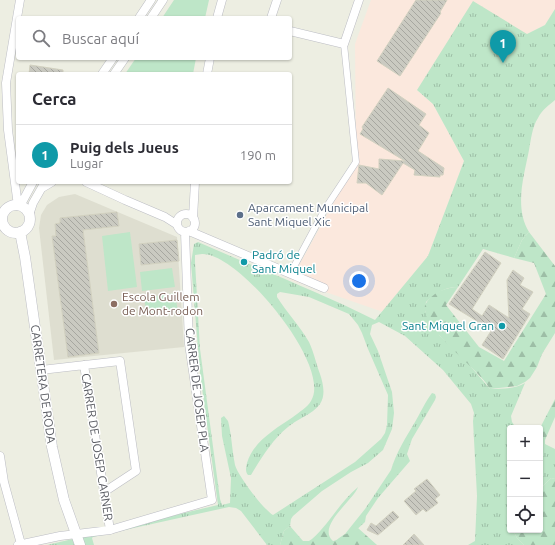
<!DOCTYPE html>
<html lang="es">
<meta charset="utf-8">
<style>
:root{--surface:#fff;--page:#f2f2f3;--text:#2b2b33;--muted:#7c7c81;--line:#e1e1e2;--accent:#ec692a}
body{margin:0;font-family:Ubuntu,sans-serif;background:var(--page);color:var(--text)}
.controls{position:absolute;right:12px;bottom:12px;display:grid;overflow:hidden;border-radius:4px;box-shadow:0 1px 3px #0004}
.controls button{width:36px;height:36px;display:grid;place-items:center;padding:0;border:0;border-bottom:1px solid var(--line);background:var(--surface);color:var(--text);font:20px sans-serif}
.you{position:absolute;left:359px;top:281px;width:14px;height:14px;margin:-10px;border:3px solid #fff;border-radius:50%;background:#1a73e8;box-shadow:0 0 0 6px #1a73e833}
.badge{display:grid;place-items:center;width:26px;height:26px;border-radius:50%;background:var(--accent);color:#fff;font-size:13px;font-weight:700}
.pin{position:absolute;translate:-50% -33px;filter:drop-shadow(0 1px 2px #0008)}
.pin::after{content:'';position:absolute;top:21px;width:14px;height:12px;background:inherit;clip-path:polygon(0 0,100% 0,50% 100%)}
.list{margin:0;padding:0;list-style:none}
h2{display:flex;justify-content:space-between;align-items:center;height:52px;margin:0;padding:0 16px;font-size:17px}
h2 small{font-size:13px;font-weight:400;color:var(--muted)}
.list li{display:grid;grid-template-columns:26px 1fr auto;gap:12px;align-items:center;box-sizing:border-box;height:60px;padding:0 16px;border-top:1px solid var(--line)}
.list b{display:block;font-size:15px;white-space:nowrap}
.list p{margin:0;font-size:13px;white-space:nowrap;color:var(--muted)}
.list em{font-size:13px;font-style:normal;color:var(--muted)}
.icon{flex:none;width:22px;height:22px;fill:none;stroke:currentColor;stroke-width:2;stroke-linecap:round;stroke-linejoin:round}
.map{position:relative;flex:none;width:555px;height:545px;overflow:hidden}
.search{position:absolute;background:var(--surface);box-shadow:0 1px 3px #0004;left:16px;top:16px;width:276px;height:44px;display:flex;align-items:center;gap:10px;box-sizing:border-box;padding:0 14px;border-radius:4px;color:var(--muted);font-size:15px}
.panel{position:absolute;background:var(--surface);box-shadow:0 1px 3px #0004;left:16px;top:72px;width:276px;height:112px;border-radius:4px}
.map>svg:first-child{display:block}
</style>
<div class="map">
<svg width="555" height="545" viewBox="0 0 555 545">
<defs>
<pattern id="grass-tufts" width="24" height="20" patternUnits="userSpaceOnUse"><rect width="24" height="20" fill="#bee6c8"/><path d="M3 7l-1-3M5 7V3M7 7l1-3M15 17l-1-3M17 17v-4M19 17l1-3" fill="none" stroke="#9dbea6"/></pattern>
<pattern id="forest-firs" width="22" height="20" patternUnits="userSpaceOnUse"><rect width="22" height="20" fill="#bee6c8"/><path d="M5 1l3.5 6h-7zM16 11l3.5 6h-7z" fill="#9dbea6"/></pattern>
<pattern id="building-back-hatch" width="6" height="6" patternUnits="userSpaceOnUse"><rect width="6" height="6" fill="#cacac1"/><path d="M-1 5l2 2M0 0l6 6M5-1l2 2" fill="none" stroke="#a7a7a0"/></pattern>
</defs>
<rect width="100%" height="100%" fill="#edeee2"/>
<path fill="#deded0" d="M75,194L177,237L184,347L54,360L39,228L41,215L47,205L59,197Z"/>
<path fill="#fbe8dd" d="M371,0H555V9L545,25L417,90L433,104L464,161L428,256L383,312L291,280L356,162L355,44Z"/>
<path fill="url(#grass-tufts)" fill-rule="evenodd" d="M473,1L527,34L545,25L555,9V100C549,105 541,111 538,118C532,127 531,140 529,150C524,176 514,207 529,232L522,240L514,258L483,249L458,287C445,287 436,293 426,302L425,311L432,324L440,336L466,361L490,389C502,389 515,389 525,383L511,416L512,422L516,428H510V530H513L517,538L524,545H468L475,541L477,496L473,421L474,413L471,404L443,370L405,336L379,322L372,325L370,334L378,351L392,392L394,413L392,429L383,450L368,463L351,472L322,491L293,516L291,519L290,526L284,531L280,545H267L241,511L236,508L229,507L93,537L92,538L94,545H47L218,505L200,373L191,263L194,244L198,242C257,268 317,291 375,320L428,256L464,161L433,104L417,90ZM202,254C238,252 333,366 311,401C307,408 299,412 293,417C275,429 253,442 247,463C246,468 245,471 248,475H251C262,457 272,440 288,427C298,418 312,415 320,404C326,395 323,383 320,374C316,363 314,353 309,342C300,326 287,313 277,297V294L280,292L309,297L349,314L358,325L362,333L368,349L388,395L387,425L385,433L381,439L355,462L273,515C264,510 238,476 235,465C232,452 232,438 229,425L228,421L224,416L221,418L222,436L231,478L230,503L222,505L220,499L200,349L195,262V255Z
M432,393L435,394L436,397L435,400L412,439L407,454L410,461L378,498L366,516L365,522L352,534H345L365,509L391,470C396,453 406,437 415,422C421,412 425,402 432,393Z
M540,440H545V444L555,449V479L551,478L540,489Z"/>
<path fill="url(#forest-firs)" d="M529,232L555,266V333L542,354L537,367L530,378L525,382L517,386L490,389C478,367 421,330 425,305C431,293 446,287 458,287L446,305L479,347L504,361L546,294L534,263L514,258L522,240Z
M555,399V417L545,440H540V428Z
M551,478L555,479V545H524L517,538L513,530H540V489Z
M358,487C354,500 316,526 333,541C339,540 341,535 346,534C352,532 352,533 358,528L377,545H280L284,531L290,526L303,541H309L312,539C330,523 339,503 358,487Z"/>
<path fill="#bee6c8" d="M174,0H209L205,18H162Z
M136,58H196L193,74H125Z
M130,232L137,287L108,291L102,236Z
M172,268L175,287L142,291L140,272Z
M175,293L178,312L147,316L144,298Z"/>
<path fill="url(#building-back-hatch)" stroke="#d2d1c0" d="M416,0H447L440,12L441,13L400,76L377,61Z
M30,65L63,70V74H29Z
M388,88L426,114L419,125L429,133L418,151L444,168L443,175H440V177L414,175L415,170L403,163L382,195L366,183H357L359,165L379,169V159L405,161L360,134L363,129L362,127Z
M117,212L119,226L83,230L99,353L68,357L52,236H56L55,224L60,223V218Z
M177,240L179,261L141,265L139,244Z
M485,252L501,263L472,309L482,316L489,305L509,318L507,280L513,270L524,278L520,285L533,292L522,309L530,314L503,359L482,345L491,331L490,330V329L449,304Z
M427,479L440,495L435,499L438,503L426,512L423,509L416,515L404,501L416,491L414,489Z
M393,511L399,517L378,535L367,530L371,523L376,526Z
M414,534L424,545H403Z"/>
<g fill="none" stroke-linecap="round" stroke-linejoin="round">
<g stroke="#bcbdc4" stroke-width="7">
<path id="pedestrian" d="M290,274L325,209L356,162L344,44"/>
</g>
<g stroke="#bcbdc4" stroke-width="9">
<path id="minor" d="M139,18L151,0
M151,18L163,0
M217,18L222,0
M271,18L277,0
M290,31L344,44L359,0
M102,74L113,58
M114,74L125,58
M207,74L210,58
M86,182L125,200L165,217L176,224
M42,188L52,182
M18,206L8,130L6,83L20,0
M20,206L33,182
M177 223a9 9 0 1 1 18 0a9 9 0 1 1-18 0Z
M29,215L33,203L45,182
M193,218L195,182
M189,231L324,288
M84,365L110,530
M41,370L120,361L136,471L104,492
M0,456L4,482L21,544
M18,545L60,536L110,530L212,500L189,344L185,232"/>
</g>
<g stroke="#bcbdc4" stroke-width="11">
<path id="tertiary" d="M2 219a14 14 0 1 1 28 0a14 14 0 1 1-28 0Z
M20,232L25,257L52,447L64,500L80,545"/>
</g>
<use href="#pedestrian" stroke="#fff" stroke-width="6"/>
<use href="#minor" stroke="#fff" stroke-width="8"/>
<use href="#tertiary" stroke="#fff" stroke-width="10"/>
</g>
<circle fill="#5c6f8a" stroke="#fff" stroke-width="1.5" cx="240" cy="215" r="4"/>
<g fill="#0f9aa8" stroke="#fff" stroke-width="1.5">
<circle cx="244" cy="262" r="4"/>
<circle cx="502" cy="326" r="4"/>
</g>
<circle fill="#8d6e63" stroke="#fff" stroke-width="1.5" cx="114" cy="304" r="4"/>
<g text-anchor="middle" stroke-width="3" stroke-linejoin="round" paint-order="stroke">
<g font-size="12" fill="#4e5e75" stroke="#fff" text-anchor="start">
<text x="248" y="212">Aparcament Municipal<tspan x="248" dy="14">Sant Miquel Xic</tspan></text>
</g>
<g font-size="12" fill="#0d838f" stroke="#fff" text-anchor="start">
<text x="252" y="259">Padró de<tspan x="252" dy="14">Sant Miquel</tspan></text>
<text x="494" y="330" text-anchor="end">Sant Miquel Gran</text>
</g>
<g font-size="12" fill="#785e54" stroke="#fff" text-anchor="start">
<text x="122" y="301">Escola Guillem<tspan x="122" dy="14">de Mont-rodon</tspan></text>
</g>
<g font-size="12" fill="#5a5c63" stroke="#fff">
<text transform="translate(43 384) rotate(82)" y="4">CARRETERA DE RODA</text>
<text transform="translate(197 390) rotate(83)" y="4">CARRER DE JOSEP PLA</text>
<text transform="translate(97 447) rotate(81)" y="4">CARRER DE JOSEP CARNER</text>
</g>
</g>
</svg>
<div class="controls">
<button>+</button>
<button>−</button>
<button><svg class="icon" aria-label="locate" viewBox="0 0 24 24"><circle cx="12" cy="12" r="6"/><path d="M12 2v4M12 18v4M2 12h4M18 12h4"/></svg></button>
</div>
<div class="you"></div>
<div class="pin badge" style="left:503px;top:63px;background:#0f9aa8">1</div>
<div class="search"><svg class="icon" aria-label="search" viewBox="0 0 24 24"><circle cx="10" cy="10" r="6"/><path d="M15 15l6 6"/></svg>Buscar aquí</div>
<section class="panel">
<h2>Cerca<small></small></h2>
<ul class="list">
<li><span class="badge" style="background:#0f9aa8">1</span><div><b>Puig dels Jueus</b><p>Lugar</p></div><em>190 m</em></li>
</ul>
</section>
</div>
